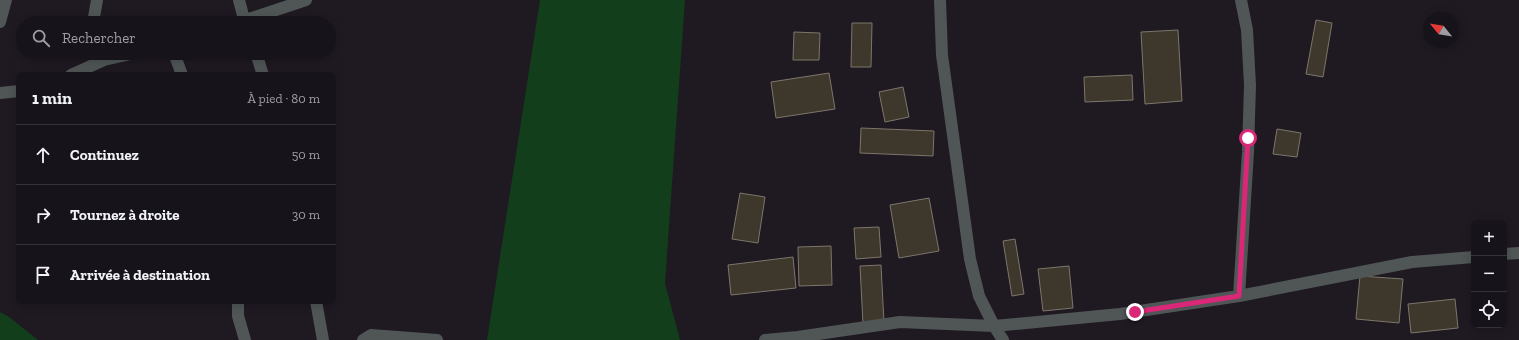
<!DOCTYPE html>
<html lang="fr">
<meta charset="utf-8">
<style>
:root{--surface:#17131a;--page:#201c23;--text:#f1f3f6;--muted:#9e9ea2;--line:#363239}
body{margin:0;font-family:"Zilla Slab",serif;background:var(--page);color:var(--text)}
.controls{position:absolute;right:12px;bottom:12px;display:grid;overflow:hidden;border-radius:8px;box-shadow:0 2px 10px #0003}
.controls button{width:36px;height:36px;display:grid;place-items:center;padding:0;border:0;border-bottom:1px solid var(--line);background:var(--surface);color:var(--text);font:20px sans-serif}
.compass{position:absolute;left:1423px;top:12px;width:36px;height:36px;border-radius:50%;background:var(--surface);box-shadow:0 2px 10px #0003;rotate:300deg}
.stop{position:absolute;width:12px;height:12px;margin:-9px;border:3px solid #db2777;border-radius:50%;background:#fff}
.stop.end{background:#db2777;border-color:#fff;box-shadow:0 1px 4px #0008}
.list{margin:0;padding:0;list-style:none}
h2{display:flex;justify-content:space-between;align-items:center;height:52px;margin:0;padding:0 16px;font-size:17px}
h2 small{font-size:13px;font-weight:400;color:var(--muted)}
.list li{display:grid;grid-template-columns:26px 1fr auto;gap:12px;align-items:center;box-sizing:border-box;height:60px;padding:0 16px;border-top:1px solid var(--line)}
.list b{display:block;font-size:15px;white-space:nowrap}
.list em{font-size:13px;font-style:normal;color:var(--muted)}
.icon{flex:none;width:22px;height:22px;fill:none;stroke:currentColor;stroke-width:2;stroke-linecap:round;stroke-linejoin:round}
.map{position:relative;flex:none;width:1519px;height:340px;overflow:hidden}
.search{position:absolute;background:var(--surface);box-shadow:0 2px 10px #0003;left:16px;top:16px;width:320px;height:44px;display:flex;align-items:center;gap:10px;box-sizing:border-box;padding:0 14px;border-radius:22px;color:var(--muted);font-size:15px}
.panel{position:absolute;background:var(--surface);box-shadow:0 2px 10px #0003;left:16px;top:72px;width:320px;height:232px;border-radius:8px}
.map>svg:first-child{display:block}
</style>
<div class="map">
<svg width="1519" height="340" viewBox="0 0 1519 340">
<rect width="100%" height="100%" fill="#1f1922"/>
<path fill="#133e1b" d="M540,0H685L665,283L680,340H487Z
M0,312L9,317L38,340H0Z"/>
<path fill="#3d372c" stroke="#7d766b" d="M1316,20L1332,23L1323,77L1306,74Z
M852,23H872L871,67H851Z
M1178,30L1182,101L1145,104L1141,32Z
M794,32L820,33L819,60H793Z
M829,73L835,109L776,118L771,82Z
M1132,75L1133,100L1085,102L1084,77Z
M903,87L909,117L885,122L879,92Z
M861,128L934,131L933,156L860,153Z
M1277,129L1301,133L1297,157L1273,154Z
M740,193L765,197L758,243L732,239Z
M929,198L939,251L899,258L890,205Z
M879,227L881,257L856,259L854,228Z
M1015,239L1024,294L1012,296L1003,241Z
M831,246L832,285L799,286L798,247Z
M793,257L796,288L731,295L728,265Z
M881,265L884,323L863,324L860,266Z
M1069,266L1073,308L1043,311L1038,269Z
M1360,276L1403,279L1399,323L1356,319Z
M1455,299L1458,328L1411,333L1408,304Z"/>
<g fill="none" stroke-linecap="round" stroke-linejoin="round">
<path stroke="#505656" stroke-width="12" d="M239,0L245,23
M940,0L942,55L970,259L979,296L994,326L1003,340
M0,22L6,0
M93,23L97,0
M237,23L306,0
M174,53L182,75
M256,53L263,75
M71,75L104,60L135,53
M0,93L19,91
M1504,254L1519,253
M1239,296L1248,152L1250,85L1247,30L1241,0
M238,301V316L245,340
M316,301L323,340
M363,340L371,335L437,340
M765,340L798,337L900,322L994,326L1120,314L1239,296L1412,262L1474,257"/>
</g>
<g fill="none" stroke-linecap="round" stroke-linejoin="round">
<path stroke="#db2777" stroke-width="5" d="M1135,312L1239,296L1248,138"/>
</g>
</svg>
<div class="controls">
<button>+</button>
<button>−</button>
<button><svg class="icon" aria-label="locate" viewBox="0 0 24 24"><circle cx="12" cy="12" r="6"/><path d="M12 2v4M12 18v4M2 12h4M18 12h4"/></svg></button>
</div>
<svg class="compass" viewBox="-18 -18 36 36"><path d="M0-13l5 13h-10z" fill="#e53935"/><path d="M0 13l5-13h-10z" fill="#9e9ea2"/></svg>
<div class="stop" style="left:1248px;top:138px"></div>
<div class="stop end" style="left:1135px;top:312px"></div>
<div class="search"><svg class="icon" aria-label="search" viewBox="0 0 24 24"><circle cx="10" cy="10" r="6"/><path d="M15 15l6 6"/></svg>Rechercher</div>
<section class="panel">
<h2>1 min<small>À pied · 80 m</small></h2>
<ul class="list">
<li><svg class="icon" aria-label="ahead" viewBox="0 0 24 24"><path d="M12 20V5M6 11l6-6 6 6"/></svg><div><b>Continuez</b></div><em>50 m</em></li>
<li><svg class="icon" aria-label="right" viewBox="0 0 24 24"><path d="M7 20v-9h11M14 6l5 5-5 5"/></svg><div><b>Tournez à droite</b></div><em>30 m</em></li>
<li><svg class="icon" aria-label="arrive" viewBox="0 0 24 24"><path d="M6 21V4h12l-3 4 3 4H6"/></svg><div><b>Arrivée à destination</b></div></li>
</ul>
</section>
</div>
